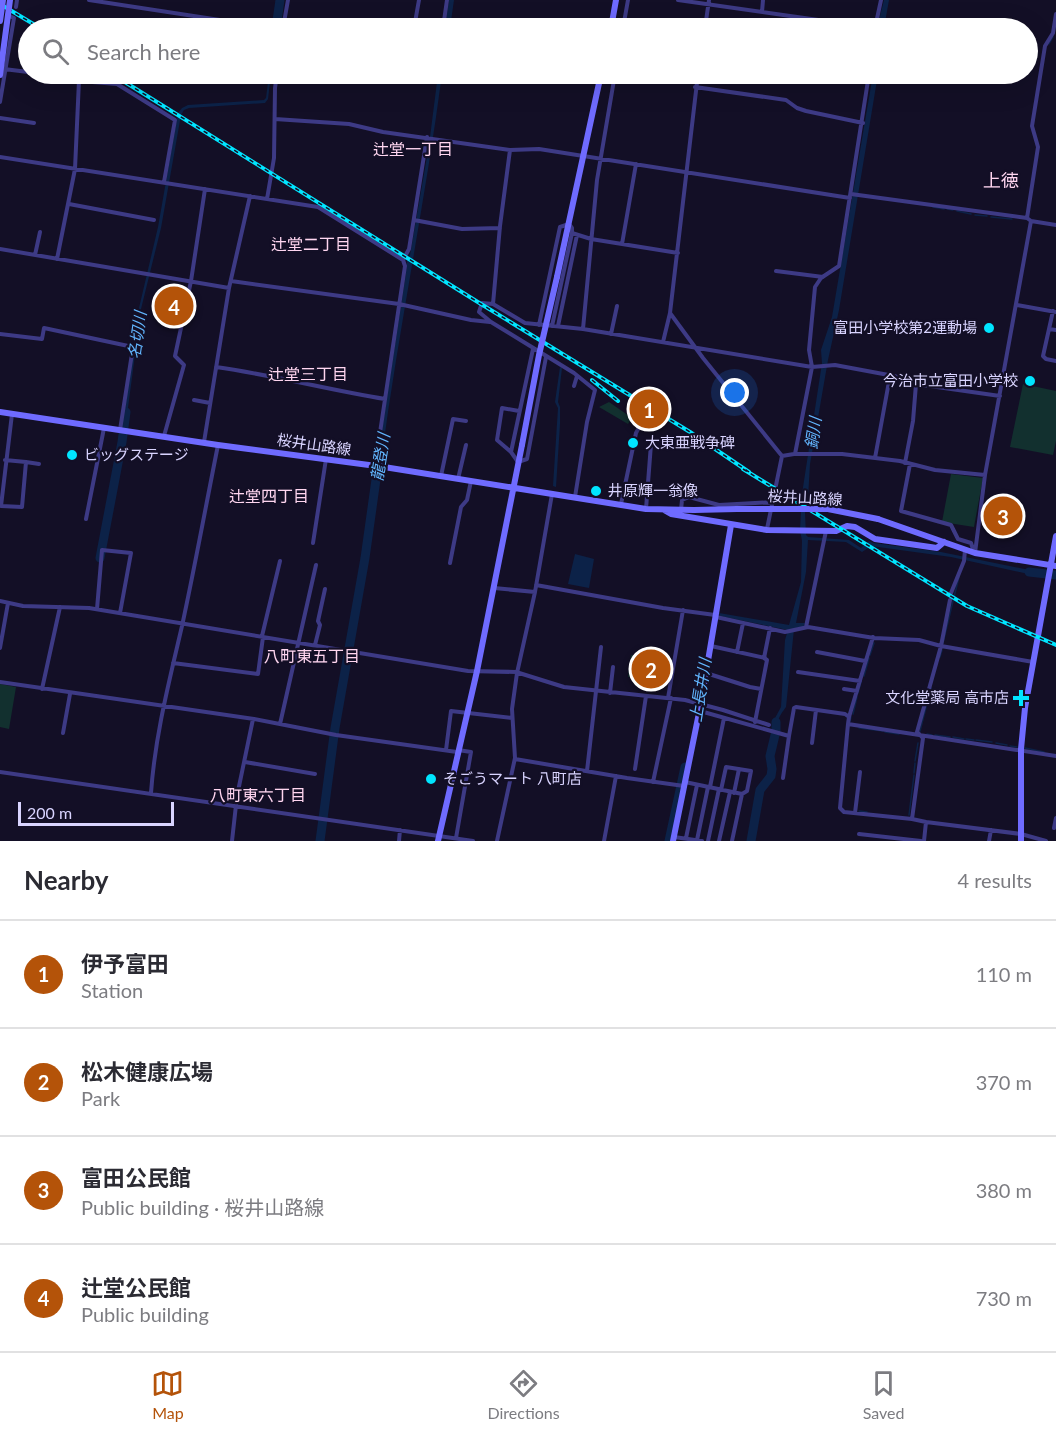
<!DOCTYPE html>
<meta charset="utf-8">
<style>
:root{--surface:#fff;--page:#f2f2f3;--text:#2b2b33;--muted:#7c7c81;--line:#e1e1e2;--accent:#b45309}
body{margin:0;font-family:Lato,"Noto Sans JP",sans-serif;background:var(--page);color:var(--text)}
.scale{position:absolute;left:18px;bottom:15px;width:156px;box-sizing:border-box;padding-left:6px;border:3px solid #d9d4ff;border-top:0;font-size:16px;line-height:21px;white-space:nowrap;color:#d9d4ff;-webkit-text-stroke:4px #130f26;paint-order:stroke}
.you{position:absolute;left:735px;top:393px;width:21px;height:21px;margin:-15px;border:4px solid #fff;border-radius:50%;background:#1a73e8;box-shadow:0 0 0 9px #1a73e833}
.badge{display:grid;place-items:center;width:39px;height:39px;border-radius:50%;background:var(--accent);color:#fff;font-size:20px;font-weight:700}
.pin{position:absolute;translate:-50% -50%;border:3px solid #fff;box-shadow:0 2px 6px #0006}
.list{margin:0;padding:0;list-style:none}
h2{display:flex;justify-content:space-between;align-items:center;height:78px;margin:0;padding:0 24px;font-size:26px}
h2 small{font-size:20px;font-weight:400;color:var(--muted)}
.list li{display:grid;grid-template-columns:39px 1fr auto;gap:18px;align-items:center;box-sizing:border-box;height:108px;padding:0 24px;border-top:2px solid var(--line)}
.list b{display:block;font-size:22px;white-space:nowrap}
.list p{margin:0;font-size:20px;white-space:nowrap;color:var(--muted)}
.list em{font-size:20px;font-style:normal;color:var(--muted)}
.icon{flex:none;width:33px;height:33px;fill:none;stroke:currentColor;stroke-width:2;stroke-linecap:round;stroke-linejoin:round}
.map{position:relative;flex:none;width:1056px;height:841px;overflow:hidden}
.search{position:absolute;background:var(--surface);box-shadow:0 6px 24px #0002;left:18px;right:18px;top:18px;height:66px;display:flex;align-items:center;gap:15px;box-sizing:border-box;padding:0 21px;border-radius:33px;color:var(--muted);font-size:22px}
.sheet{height:510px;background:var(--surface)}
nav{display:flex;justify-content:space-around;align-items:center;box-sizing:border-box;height:84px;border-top:2px solid var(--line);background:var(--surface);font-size:16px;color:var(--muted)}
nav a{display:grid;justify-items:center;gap:3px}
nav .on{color:var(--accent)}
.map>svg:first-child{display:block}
</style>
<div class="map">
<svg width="1056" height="841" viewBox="0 0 1056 841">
<rect width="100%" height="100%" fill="#130f26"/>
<path fill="#12302f" d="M1023,384L1056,391V441L1053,455L1010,447Z
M609,402L632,418L628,424L599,407Z
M951,474L983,478L974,527L942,522Z
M631,655L673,660L669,682L628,677Z
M0,684L16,687L9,729L0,727Z"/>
<path fill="#0c2248" d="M449,0H454L450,28H445Z
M884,0H889L884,28H877Z
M269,74H271L268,99L265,103L189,108L184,110L181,115L161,228L141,309L126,423H123L139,308L158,227L178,113L182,108L188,105L264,100L266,98Z
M438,74H442C425,204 398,332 381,462H377L406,273L407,261L410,255L429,145Z
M873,74H878L839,310L828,360L810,464L808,498L805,513L806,535L808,537L849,540L861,548L869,541L874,543L941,552L1039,572L1038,576L951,557L871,546L862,552L846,542L808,540L806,572L796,623H805L804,626L794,629L786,707C780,715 776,721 778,731H773L774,720L781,707L785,640L788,630L720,616L719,613L789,625L801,582L802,541L800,530L802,494L822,363L821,350L832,317Z
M560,367L562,368L558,402L560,407V424L556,487L553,486L558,408L555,402Z
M575,554L594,559L589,588L568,584Z"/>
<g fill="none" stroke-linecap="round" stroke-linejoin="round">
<path stroke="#0c2248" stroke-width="1.5" d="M1049,44L1053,37
M933,207L944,209
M947,209L953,210
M957,211L971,214
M975,215L987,216
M991,217L1012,219
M954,597L959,577
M943,643L953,601
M870,655L874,643
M940,657L942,650
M864,676L869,658
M858,693L861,682
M853,714L857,697
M850,721L851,717
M859,728L883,731
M920,731L931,688
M885,732L899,734
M927,734L932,735
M935,735L950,737
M953,737L964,739
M966,739L974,740
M976,740L992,742
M996,743L1007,745
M1010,746L1017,747
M1025,748L1044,752
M915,761L918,743
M914,773L915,763
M859,811L867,812
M909,815L914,775"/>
<path stroke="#0c2248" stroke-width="9" d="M276,28L280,0
M100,558L122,442L126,412
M1029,572L1056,575
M320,841L335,728L365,558L379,458
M669,841L685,767
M751,841L760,790L771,776L772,769L770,756L776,731V722"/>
<path stroke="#3d3a85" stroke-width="4" d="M89,0L273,28
M678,0L875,28
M16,7L17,0
M762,12L763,0
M349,27L367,28
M283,28L288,0
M414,28L419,0
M443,28L447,0
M623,28L628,0
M705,28L709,0
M875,28L881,0
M4,69L28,72
M42,74L80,81L117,84L175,120L164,182
M698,74L670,313L703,358L782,456L767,529
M695,87L786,100L797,108L806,111L863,123
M0,102L14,18L7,15
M0,118L34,123
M275,119L349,124L383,132L510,150L539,149L850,198
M0,157L318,207L403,260
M851,194L1027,218
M267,199L274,158L275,88L277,74
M69,204L154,220
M414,220L462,229L500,228
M1031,221L1056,225
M572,233L591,239L678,253
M622,244L636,164
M0,249L229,288
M35,255L40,232
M57,259L75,169L79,80
M776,271L823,277
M231,281L399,304L471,320L490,322
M493,304L500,226L510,150
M1017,305L1056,312
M1053,311L1043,356L1046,359L1056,361
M539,325L560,227L569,224L572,228V233L552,326
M558,326L577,235
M583,329L597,180L615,74
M1049,329L1056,330
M0,334L42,339L44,328L133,347L120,430
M611,334L617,306
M663,342L670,313
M533,349L511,452L518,462L527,459L546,357
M216,367C273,375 329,390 385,399
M574,386L577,376
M194,400L210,403
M637,418L640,426L654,429
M164,436L184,365L175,356L191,281L205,189
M204,442L229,288L250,196
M511,452L497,440L502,408L519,411
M795,454L812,367L809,350L815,287L821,278L839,266L869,74
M782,456L794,454H842L900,461L935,470L985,475
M875,458L890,376
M5,460L26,462L22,507L1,506L12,414
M26,462L39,464
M905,463L913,421L916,384
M910,464L901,511L951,525L958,539L971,543L973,549
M375,466L405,266L403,260L409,249L427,137
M441,476L453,419L466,421
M458,479L466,445
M575,497L587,422L595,390L574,373L491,322L479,312L482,303L493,304L525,323L583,329L812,367L835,365L894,376L916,384L1000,396
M621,504L636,433L642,422
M646,509L651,444
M681,510L682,500L689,497L719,505L774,502
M86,519L104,428
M313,543L326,459
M975,553L985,475L1031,221L1027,218L1038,147L1032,126L1045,46L1053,33L1056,14
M450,563L461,507L467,500L471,481
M536,585L663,608L715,615
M494,588L535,592
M951,593L964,561L965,550
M0,601L23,606L89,608L468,671L516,672L564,687L685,700L723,710L769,725
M97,609L102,550L131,553L120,613
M716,617L785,632L808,627L874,638L919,640L941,646L1033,662
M806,627L826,531
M262,636L280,561
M315,645L320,625L318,621L325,589
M711,646L765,658
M0,648L8,603
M737,652L743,623
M817,652L865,661
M173,663L258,674L263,637
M798,672L860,681
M706,673L750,687L761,689
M0,682L254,719L336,735L457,752
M42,689L60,607
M844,689L857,691
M610,693L613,667
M668,698L683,610
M700,711L789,736L794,708L796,707L845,714L849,717L848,724L1056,756
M849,717L873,637
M755,722L767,660L764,658L770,628
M280,724L316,565
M848,724L840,808L844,812L912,819
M63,733L70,694
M812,743L816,710
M446,750L451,711L512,718
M515,759L627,778L684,786
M245,762L315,774
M635,769L646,696
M587,771L601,647
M0,772L473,841
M783,778L789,736
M653,782L671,698
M685,782L742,794L732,841
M710,787L724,718
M721,790L726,767L751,771L747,791L742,794
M151,793C155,736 169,682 182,626C195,566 206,505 218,445
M734,793L739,769
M855,813L860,772
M926,822L1021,834L1046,841
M1054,828L1056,818
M859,834L921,841
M674,837L702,841
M456,838L471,752L458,750
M686,838L697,785
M697,840L708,787
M232,841L237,796L253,719
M399,841L400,830
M497,841L515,758L512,709L517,673L535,592L552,494
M604,841L616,776
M708,841L719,789
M719,841L730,792
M924,841L926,822L912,819L923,738L917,732L941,646L950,600
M989,841L991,830"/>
<path stroke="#6f6bff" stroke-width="6" d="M611,28L616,0
M557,277L601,74
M0,412L218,445L384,467L646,509L694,510L737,509
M664,510L671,514L767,530L836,531L847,526L855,527L875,539L937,548L944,542
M878,519L975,553L1056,566
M438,841L477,671L522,445
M673,841L700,708L731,525
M1021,841V749L1025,708L1056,536"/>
<g stroke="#00e5ff" stroke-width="4">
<path id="rail" d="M0,4L40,28
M112,74L481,304L690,432L749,472
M592,380L618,401
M743,469L967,606L1056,645"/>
</g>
<use href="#rail" stroke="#130f26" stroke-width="1.5" stroke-dasharray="4.5" stroke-linecap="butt"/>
<path stroke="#6f6bff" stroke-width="6" d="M0,21L3,0
M0,75L10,0
M522,445L539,355L557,277
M737,509H828L878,519"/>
</g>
<g fill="#00e5ff" stroke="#130f26" stroke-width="2">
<circle cx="989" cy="328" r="6"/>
<circle cx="1030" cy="381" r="6"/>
<circle cx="633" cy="443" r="6"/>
<circle cx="72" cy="455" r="6"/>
<circle cx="596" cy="491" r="6"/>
<path d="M1018 689h6v6h6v6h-6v6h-6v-6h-6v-6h6z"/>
<circle cx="431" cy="779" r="6"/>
</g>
<g text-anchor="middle" stroke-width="4.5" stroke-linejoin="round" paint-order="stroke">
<g font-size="15" fill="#d9d4ff" stroke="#130f26" text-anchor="start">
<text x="977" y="333" text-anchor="end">富田小学校第2運動場</text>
<text x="1018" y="386" text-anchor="end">今治市立富田小学校</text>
<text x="645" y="448">大東亜戦争碑</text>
<text x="84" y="460">ビッグステージ</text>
<text x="608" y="496">井原輝一翁像</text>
<text x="1009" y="703" text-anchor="end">文化堂薬局 高市店</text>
<text x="443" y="784">そごうマート 八町店</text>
</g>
<g font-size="15" fill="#d9d4ff" stroke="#130f26">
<text transform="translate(314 445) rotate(8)" y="5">桜井山路線</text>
<text transform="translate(805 498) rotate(3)" y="5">桜井山路線</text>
</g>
<g font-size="16" fill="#ffd6f0" stroke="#130f26">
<text x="413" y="155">辻堂一丁目</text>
<text x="311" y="250">辻堂二丁目</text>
<text x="308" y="380">辻堂三丁目</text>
<text x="269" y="502">辻堂四丁目</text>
<text x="312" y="662">八町東五丁目</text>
<text x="258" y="801">八町東六丁目</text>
</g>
<g font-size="16" font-style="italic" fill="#62b6ff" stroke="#130f26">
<text transform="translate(137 335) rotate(-82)" y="6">名切川</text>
<text transform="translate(813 433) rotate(-82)" y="6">銅川</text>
<text transform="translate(380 457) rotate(-81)" y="6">龍登川</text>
<text transform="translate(700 690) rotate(-81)" y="6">上長井川</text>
</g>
<g font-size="18" fill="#ffd6f0" stroke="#130f26">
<text x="1001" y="187">上徳</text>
</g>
</g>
</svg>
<div class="scale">200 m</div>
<div class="you"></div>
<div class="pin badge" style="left:649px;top:409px">1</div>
<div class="pin badge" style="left:651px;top:669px">2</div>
<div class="pin badge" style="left:1003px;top:516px">3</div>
<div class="pin badge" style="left:174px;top:306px">4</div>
<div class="search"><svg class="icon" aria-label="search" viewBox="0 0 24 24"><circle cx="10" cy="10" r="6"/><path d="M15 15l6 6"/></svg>Search here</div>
</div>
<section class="sheet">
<h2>Nearby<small>4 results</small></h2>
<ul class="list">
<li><span class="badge">1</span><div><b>伊予富田</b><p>Station</p></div><em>110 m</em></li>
<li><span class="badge">2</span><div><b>松木健康広場</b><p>Park</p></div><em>370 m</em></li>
<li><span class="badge">3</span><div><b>富田公民館</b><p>Public building · 桜井山路線</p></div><em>380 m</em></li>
<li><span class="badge">4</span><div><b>辻堂公民館</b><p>Public building</p></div><em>730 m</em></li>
</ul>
</section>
<nav>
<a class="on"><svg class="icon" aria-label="map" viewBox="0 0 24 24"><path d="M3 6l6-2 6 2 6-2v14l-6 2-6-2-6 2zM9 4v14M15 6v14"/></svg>Map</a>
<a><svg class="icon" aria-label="directions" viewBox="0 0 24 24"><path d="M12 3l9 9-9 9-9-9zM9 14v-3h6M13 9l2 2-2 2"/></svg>Directions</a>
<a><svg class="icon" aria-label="saved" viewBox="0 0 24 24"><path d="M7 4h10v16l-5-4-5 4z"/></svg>Saved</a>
</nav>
